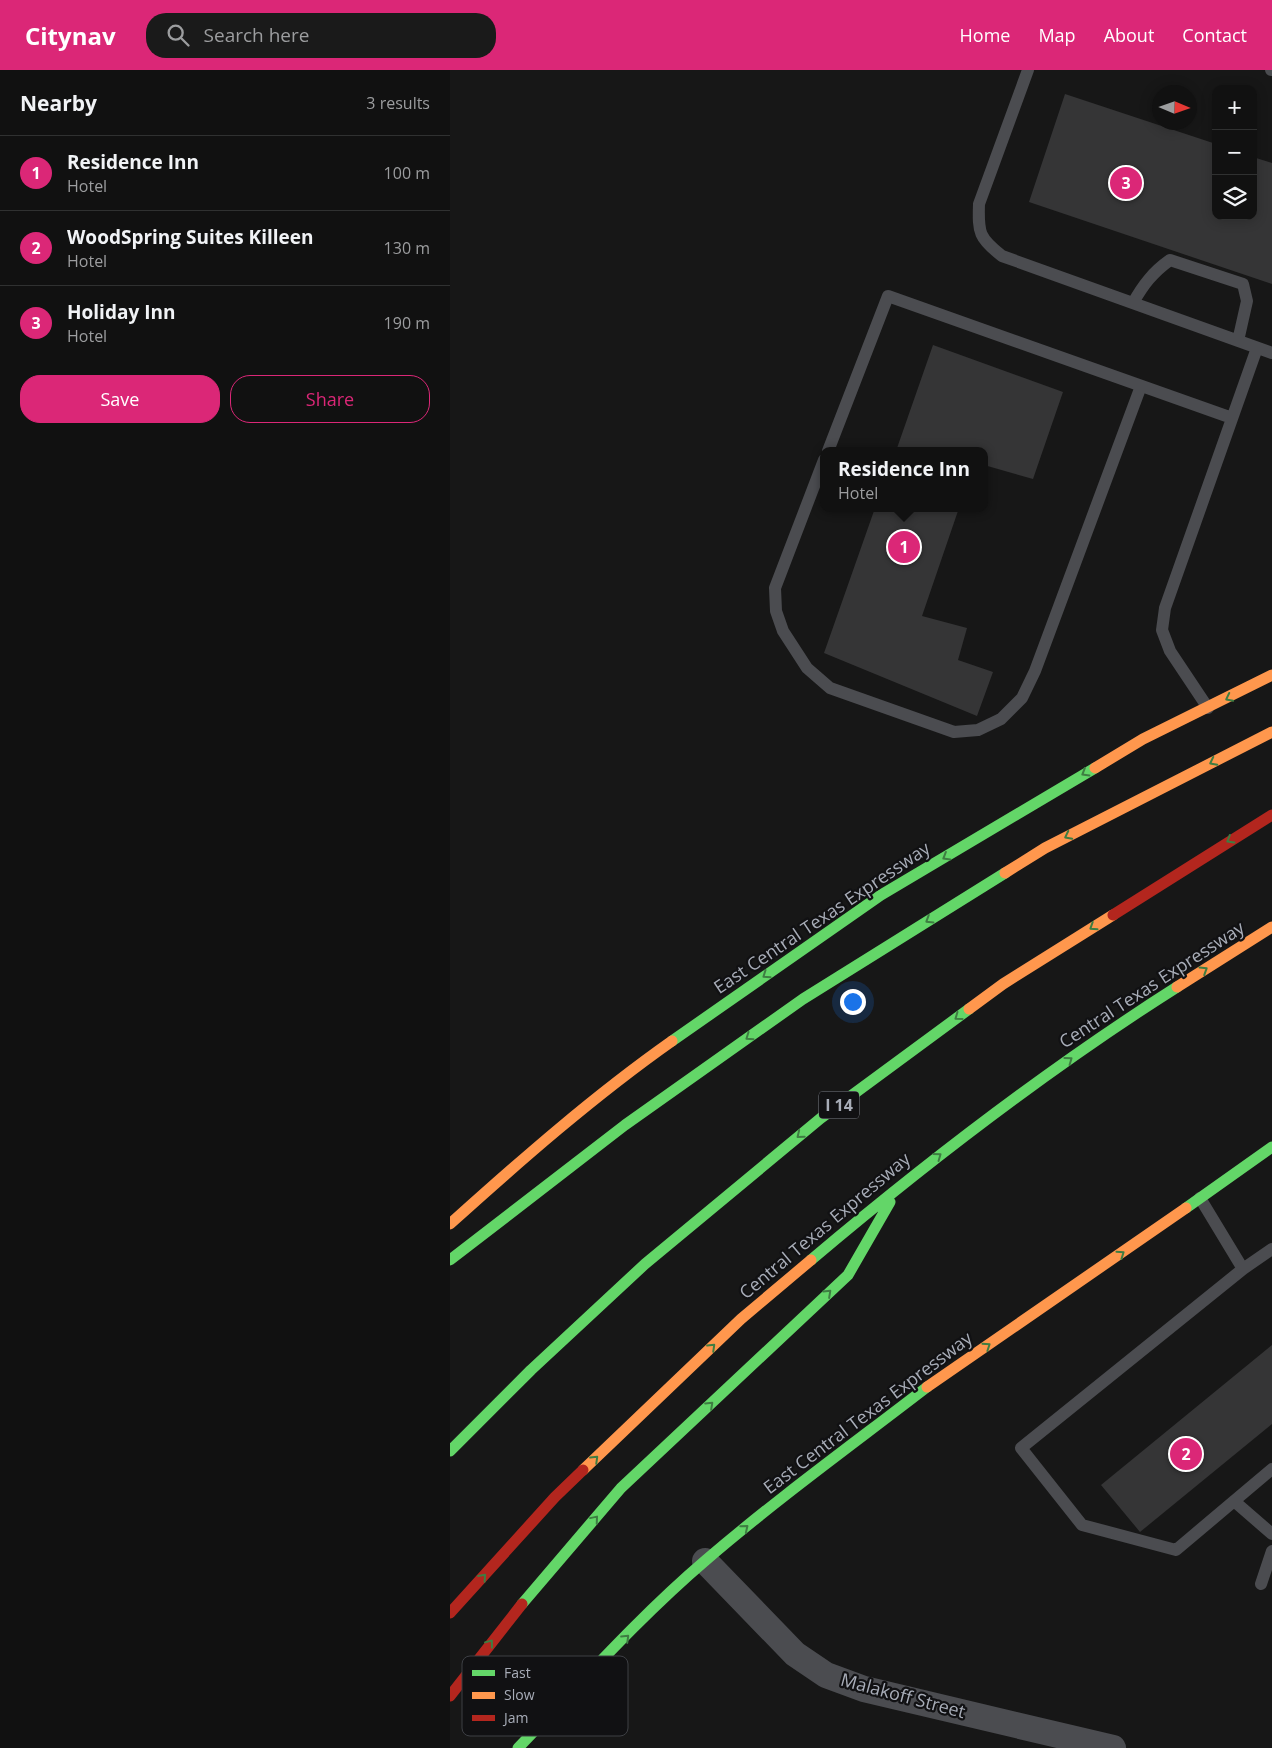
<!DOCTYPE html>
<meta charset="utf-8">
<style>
:root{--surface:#111;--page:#1a1a1a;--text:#f1f3f6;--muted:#9c9d9f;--line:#303131;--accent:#db2777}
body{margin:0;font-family:"Open Sans",sans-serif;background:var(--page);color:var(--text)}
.controls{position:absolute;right:15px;top:15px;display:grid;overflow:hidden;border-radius:10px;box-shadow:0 2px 12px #0003}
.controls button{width:45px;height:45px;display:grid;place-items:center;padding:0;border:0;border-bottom:1px solid var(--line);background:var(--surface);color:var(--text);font:25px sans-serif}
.compass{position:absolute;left:702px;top:15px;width:45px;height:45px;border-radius:50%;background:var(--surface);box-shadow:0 2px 12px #0003;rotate:92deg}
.you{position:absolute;left:402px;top:931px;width:18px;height:18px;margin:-12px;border:4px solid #fff;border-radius:50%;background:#1a73e8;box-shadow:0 0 0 8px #1a73e833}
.badge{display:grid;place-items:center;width:32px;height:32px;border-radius:50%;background:var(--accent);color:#fff;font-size:16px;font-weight:700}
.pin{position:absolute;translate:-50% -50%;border:2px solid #fff;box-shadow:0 1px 5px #0006}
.popup{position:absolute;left:370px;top:377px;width:168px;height:65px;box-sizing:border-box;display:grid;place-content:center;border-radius:10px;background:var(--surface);filter:drop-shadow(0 1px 4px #0005);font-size:16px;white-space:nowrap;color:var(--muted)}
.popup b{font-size:19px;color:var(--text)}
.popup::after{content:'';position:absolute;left:50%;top:100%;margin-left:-10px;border:10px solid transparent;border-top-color:var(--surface)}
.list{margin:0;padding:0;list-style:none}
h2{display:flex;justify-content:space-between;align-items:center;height:65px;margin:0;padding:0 20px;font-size:21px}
h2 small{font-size:16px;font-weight:400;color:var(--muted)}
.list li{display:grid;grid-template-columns:32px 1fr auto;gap:15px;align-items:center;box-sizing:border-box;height:75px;padding:0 20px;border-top:1px solid var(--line)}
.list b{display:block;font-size:19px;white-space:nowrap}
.list p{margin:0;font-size:16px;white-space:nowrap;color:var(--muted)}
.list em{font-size:16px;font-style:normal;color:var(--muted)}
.actions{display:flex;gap:10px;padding:15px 20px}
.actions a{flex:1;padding:11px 0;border:1px solid var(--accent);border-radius:20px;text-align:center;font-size:18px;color:var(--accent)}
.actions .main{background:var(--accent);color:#fff}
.icon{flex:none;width:28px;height:28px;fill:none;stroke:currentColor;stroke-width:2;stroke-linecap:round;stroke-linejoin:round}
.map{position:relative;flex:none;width:822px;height:1678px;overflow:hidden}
header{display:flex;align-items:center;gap:30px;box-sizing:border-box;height:70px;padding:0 25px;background:var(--accent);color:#fff}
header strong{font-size:24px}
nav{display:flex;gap:28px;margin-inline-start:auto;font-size:18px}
.search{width:350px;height:45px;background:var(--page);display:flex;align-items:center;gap:12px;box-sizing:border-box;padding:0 18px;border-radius:20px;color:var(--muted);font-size:19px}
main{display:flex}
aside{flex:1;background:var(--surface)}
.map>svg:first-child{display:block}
</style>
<header>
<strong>Citynav</strong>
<div class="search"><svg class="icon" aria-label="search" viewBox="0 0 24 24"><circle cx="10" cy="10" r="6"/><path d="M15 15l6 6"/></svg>Search here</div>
<nav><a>Home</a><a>Map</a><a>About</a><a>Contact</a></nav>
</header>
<main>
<aside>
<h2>Nearby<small>3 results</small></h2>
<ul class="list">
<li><span class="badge">1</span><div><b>Residence Inn</b><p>Hotel</p></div><em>100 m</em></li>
<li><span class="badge">2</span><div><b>WoodSpring Suites Killeen</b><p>Hotel</p></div><em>130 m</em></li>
<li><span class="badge">3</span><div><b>Holiday Inn</b><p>Hotel</p></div><em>190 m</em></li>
</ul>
<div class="actions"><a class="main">Save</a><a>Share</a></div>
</aside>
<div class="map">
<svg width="822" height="1678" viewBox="0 0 822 1678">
<rect width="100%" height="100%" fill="#171717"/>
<path fill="#353536" d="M615,24L766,74V146H803V87L822,93V214L579,132Z
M483,275L613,322L583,409L534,395V381H446Z
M425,438H509L472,546L517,558L508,590L543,602L527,646L374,583Z
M822,1275V1354L690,1462L651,1415Z"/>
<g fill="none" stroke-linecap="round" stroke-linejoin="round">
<path stroke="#4b4c50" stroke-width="12" d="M578,0L529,134C528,163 529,168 552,186L822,283
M821,0H822
M683,233C693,215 703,202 720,190L793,214L797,231L788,271
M378,381L438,226L782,348
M374,390L325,518L326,541L333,561L357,598L380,618L504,662L528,660L551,649L572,628L585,601L691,316
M758,638L720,581L712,560L715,538L807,278
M750,1128L793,1199
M822,1179L793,1199L571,1378L632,1455L726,1480L822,1399
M784,1431L822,1464
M811,1514L822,1481"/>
<path stroke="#4b4c50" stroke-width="26" d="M255,1491L345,1584L376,1605L414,1619L663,1678"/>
<path stroke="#63d668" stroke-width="11" d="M222,971L431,825L645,698
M736,1138L822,1077
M0,1190L175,1055L353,929L555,803
M361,1190C477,1092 598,999 727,917
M0,1381L81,1300L195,1194L371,1048L519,939
M72,1534L171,1418L398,1205L440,1132
M68,1678C129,1615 189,1547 256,1490C327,1429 403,1374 477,1317"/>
<path stroke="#ff974d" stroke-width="11" d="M645,698L693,669L822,605
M555,803L595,778L822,662
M727,917L822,857
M519,939L553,914L663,845
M0,1154C71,1090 144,1026 222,971
M477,1317L736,1138
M133,1400L291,1249L361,1190"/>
<path stroke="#b3261e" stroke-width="11" d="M663,845L822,745
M0,1543L105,1427L133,1400
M0,1626L72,1534"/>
</g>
<defs><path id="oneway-chevron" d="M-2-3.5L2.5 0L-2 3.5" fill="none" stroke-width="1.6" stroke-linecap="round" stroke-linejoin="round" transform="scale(1.25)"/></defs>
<g stroke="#3e7d42">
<use href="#oneway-chevron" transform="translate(779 628) rotate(153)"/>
<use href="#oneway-chevron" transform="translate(763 692) rotate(153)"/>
<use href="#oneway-chevron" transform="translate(635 703) rotate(149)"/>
<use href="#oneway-chevron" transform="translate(618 766) rotate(153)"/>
<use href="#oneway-chevron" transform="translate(780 770) rotate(149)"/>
<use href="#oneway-chevron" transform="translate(496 787) rotate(149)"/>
<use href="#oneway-chevron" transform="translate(479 850) rotate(148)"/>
<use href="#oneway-chevron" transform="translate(643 857) rotate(147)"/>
<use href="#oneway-chevron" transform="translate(754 900) rotate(-32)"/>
<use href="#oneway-chevron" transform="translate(316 905) rotate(145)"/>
<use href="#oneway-chevron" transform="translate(508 947) rotate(144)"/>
<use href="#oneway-chevron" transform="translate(299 967) rotate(145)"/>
<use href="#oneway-chevron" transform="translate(619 990) rotate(-36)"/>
<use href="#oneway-chevron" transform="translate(350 1065) rotate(141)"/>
<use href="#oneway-chevron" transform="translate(488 1086) rotate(-36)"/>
<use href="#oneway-chevron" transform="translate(671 1184) rotate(-35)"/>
<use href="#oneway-chevron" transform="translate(378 1223) rotate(-43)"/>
<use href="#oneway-chevron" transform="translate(537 1276) rotate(-34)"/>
<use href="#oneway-chevron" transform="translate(262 1277) rotate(-44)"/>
<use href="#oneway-chevron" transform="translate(260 1335) rotate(-43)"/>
<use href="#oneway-chevron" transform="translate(145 1389) rotate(-44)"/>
<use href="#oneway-chevron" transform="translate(145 1449) rotate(-50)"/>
<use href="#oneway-chevron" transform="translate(295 1458) rotate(-39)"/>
<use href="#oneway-chevron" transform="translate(33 1507) rotate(-48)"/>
<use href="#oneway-chevron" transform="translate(176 1568) rotate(-44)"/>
<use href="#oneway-chevron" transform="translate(40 1573) rotate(-53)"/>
</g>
<g text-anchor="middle" stroke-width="4.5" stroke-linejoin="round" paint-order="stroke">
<rect fill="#111113" stroke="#7b7e86" stroke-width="1" x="369" y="1021.5" width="40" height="27" rx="4"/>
<g font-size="16" font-weight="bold" fill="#a8adb8">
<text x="389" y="1041">I 14</text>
</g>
<g font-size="18" fill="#a8adb8" stroke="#111113">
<text transform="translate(372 848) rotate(-34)" y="6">East Central Texas Expressway</text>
<text transform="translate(702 915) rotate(-33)" y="6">Central Texas Expressway</text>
<text transform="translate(375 1156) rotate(-40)" y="6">Central Texas Expressway</text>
<text transform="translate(418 1343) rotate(-37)" y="6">East Central Texas Expressway</text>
<text transform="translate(453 1626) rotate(15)" y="6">Malakoff Street</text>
</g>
</g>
<rect x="12" y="1586" width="166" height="80" rx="8" fill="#111113" stroke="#3e4045" stroke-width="1"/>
<rect x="22" y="1600" width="23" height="6" fill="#63d668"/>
<rect x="22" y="1622" width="23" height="7" fill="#ff974d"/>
<rect x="22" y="1645" width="23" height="6" fill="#b3261e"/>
<g font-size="14" fill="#a8adb8">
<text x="54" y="1608">Fast</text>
<text x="54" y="1630">Slow</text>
<text x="54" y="1653">Jam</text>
</g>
</svg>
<div class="controls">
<button>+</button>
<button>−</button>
<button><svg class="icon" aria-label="layers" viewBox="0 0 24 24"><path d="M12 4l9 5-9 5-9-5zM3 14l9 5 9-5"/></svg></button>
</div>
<svg class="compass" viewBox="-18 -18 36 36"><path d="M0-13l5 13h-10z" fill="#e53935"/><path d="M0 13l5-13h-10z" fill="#9c9d9f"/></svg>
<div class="you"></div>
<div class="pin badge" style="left:454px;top:477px">1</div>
<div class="popup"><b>Residence Inn</b>Hotel</div>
<div class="pin badge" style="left:736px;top:1384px">2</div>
<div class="pin badge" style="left:676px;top:113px">3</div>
</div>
</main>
